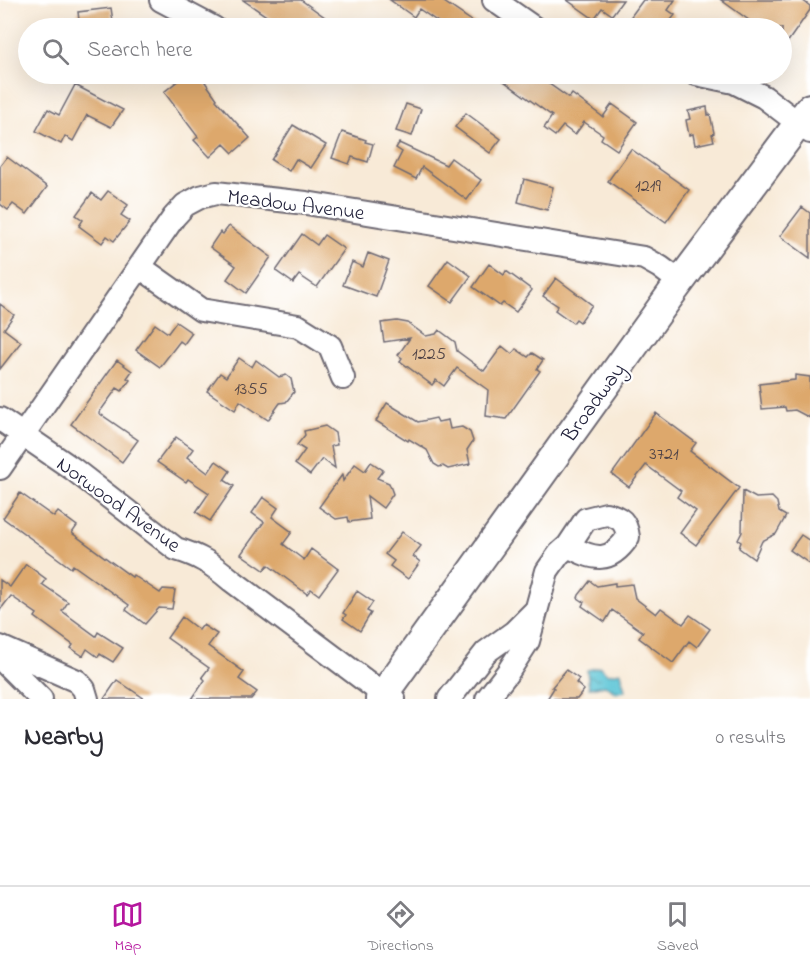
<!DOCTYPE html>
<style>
:root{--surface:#fff;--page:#f7f7f7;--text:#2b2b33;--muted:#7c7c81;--line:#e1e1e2;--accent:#b5179e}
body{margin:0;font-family:"Indie Flower",sans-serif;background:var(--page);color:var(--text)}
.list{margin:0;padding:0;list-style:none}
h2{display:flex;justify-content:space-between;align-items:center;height:78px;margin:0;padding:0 24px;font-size:26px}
h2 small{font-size:20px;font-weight:400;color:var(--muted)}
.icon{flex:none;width:33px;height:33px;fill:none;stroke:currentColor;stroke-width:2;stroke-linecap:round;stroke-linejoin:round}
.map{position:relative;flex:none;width:810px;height:699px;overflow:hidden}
.search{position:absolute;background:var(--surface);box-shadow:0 6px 24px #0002;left:18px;right:18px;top:18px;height:66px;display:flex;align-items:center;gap:15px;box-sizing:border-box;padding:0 21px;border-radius:33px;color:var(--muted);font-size:22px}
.sheet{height:186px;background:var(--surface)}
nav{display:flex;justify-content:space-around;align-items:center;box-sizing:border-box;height:84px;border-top:2px solid var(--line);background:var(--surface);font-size:16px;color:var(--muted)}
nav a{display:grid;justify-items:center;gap:3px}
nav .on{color:var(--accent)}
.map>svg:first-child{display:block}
</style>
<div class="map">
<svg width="810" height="699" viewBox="0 0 810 699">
<defs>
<pattern id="water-ripples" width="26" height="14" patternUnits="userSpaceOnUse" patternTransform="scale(1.5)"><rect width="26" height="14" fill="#5bc5d6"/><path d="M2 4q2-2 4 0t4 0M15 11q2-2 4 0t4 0" fill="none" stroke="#4ba0af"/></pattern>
</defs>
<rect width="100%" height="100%" fill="#fff"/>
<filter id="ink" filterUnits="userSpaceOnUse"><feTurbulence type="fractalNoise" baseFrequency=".0167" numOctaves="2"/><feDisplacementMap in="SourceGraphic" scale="12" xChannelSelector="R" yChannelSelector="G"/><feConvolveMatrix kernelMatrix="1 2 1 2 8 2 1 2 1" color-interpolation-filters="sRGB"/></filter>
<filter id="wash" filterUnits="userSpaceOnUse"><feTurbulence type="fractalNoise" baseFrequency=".008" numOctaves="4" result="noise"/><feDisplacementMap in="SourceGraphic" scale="24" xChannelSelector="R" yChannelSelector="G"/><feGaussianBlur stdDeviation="1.35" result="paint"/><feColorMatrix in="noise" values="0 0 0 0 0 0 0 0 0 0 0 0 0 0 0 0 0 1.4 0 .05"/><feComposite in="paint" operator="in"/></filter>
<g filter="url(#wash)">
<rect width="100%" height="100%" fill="#f8ead7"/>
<path fill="url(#water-ripples)" stroke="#3e7488" stroke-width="1.5" d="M600,667L608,674L621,672L625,691L616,693L605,685L589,688L587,670Z"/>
<g id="blocks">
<path fill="#dda86c" d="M243,0H301L340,28H284Z
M390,0H441L482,28H447L419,9L414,17Z
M567,0H623L612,15L602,8L594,19Z
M643,0H675L668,10L675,15L665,28H642L629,19Z
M721,0H802L810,6V10L782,50V28H760Z
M111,8L114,28H80L78,12Z
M174,74H216L205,82L217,99L216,100L250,138L233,153L224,144L210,157L194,140L198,137L164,92L179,80Z
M494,74H535L569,98L572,94L603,117L612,104L637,122L617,150L601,139L603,135L584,122L575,135L563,126L555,136L544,128L552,116Z
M75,85L123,110L111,127L87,115L73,141L65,136L61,144L36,131L48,109L59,115Z
M406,104L421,109L412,136L396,131Z
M707,107L708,115L710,114L714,133L712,134L714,141L695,145L693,134L689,135L686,120L690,119L688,111Z
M466,113L501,139L490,153L455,127Z
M293,125L326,145L311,168L296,159L289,171L271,160Z
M342,132L366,140L365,142L373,144L368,162L352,157L349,164L332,158Z
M399,143L446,165L451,158L481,180L467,200L422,167L416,179L394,168L402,152L396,148Z
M631,149L689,190L666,222L608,181Z
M7,157L47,187L27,214L13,204L8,210L0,204V166Z
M524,179L553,187L547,210L518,202Z
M108,191L128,205L121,215L130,221L114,241L107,236L102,243L79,226L83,220L76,215L92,193L101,200Z
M802,207L810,213V258L780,236Z
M229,226L271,257L246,293L227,279L236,266L210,247L220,232L223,234Z
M302,234L317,245L324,235L344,249L317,287L299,275L293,283L276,271Z
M368,253L389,261L376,297L343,285L352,262L363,267Z
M448,259L471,276L452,302L429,286Z
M489,264L504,275L506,271L532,290L516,312L503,303L500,306L473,287Z
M556,278L592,305L580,322L576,319L573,323L555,310L558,306L543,296Z
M0,304L14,315L4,329L21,342L0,369Z
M397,321L408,323L426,336L436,334L439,330L455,342L457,351L484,371L502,346L512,354L516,349L528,357L532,353L543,360L537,369L540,371L506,419L486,416L488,390L457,368L444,386L436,380L432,385L400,361L402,358L398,355L410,338L384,342L381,323Z
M176,322L192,333L184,344L180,341L160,367L136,350L155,324L168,333Z
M239,358L252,367L256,360L279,377L286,375L291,379L294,392L286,402L280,403L268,420L240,401L235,410L207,391L220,373L226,377Z
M117,360L132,371L127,378L130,380L122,391L117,388L99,413L138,440L122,462L71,424Z
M795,375L810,377V418L795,410L786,411L785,407L762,409L759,384L795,380Z
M387,403L418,422L436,418L438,422L448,420L450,429L462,427L470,432L473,441L467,450L470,464L448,469L443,466L439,467L434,464L427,450L409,439L408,441L376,421Z
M656,413L696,443L690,451L739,488L696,545L680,533L696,511L677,497L681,491L646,465L629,487L612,474Z
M325,426L335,433L337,445L331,446L335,468L322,459L310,475L295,464L305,450L297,445L305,435L304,431Z
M176,437L193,449L187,457L208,473L216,461L230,471L224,480L234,486L210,521L196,512L209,493L188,479L186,482L157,462Z
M371,462L383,470L377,478L389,483L393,494L383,508L367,496L370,519L349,522L348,517L336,519L319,507L342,475L343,481L355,464L365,471Z
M743,491L756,498L772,497L777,502L779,512L786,516L776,534L762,541L754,559L739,548L741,542L738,540L742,532Z
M20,493L54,517L58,512L77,526L72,533L132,577L133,575L160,593L163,589L175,590L172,609L159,608L145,624L126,610L129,605L73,565L71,568L3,518Z
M263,497L278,508L272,517L292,532L283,544L304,560L311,549L338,569L319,595L311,589L307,594L268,565L264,570L241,554L264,522L252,513Z
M402,532L421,546L413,556L420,562L408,579L390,566L394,561L385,554Z
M801,535L810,541V564L790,550Z
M26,564L46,579L42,584L68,602L62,611L96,636L98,632L123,648L113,662L100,654L98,657L87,649L83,656L71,648L73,645L35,617L37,614L11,596L0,610V580L10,587Z
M590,581L597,586L615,583V586L632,584L635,598L656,614L661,608L683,624L690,615L710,629L697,647L689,641L673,663L639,638L643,632L612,610L605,622L582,606L584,602L578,598L579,595Z
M357,591L373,602L367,611L371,613L360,631L343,619L346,615L343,613Z
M182,617L199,630L203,625L217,634L208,646L244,672L239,679L257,692L251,699H192L205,680L202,677L209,668L167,638Z
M566,670L579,679L576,683L584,690L577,699H547L554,688L552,687Z
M117,680L145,699H104Z"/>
</g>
</g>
<g filter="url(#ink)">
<use href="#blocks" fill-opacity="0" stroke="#6d6872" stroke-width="1.5"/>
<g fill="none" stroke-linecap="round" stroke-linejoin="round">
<g stroke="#6d6872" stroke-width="26">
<path id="minor" d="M161,0L214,28
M494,0L534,28
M696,74L734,82L764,97L810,132
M140,267L201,310L298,326L330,346L343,378
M0,419L73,469L176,549C200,556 212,564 231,580L383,694L394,699
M0,468L174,217L185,205L200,197L216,193L306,203L644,258L660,267L680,282
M606,514C621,517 626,522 628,537C610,564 595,560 568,546L586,519Z
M0,647L77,681L84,689L87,699
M0,658L41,699
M449,699L486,652L514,632L536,610
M487,699L508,672L528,641L547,571L559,554L568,546"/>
</g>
<g stroke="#6d6872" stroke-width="32">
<path id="major" d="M380,699L674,290L810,108"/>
</g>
<use href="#minor" stroke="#fff" stroke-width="22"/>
<use href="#major" stroke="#fff" stroke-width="28"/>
</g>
</g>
<g text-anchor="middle" stroke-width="4.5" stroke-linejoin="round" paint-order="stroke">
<g font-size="18" fill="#514447">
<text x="648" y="191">1219</text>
<text x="429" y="359">1225</text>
<text x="251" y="394">1355</text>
<text x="664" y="459">3721</text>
</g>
<g font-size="21" fill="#22223b" stroke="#fff">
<text transform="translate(296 204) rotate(7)" y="7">Meadow Avenue</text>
<text transform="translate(593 402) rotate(-54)" y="7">Broadway</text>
<text transform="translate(119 504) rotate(36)" y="7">Norwood Avenue</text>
</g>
</g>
</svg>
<div class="search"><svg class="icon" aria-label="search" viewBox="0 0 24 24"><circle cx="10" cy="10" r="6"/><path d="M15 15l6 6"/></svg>Search here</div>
</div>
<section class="sheet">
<h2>Nearby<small>0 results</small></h2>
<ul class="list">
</ul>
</section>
<nav>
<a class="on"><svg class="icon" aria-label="map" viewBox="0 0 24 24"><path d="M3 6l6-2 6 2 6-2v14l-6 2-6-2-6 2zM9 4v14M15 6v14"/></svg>Map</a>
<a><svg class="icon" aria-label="directions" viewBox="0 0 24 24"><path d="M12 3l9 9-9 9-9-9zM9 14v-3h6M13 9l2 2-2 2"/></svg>Directions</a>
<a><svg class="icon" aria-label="saved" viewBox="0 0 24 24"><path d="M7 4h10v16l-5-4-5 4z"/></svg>Saved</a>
</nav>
